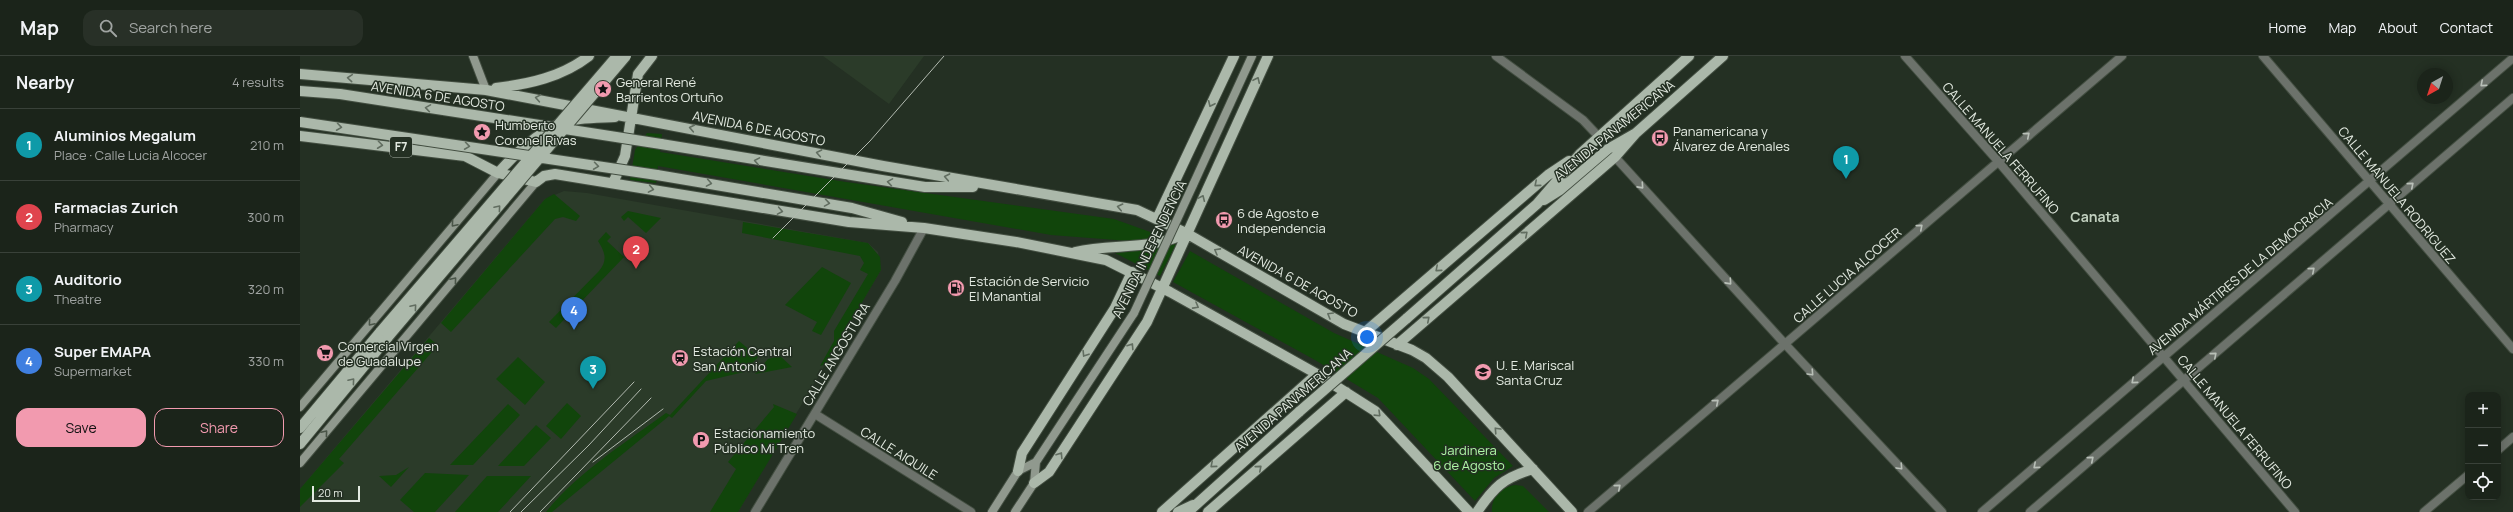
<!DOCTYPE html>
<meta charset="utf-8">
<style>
:root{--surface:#1b241a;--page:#283027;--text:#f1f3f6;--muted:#a0a4a2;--line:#394139;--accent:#f29aaf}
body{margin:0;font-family:Manrope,sans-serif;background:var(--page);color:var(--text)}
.controls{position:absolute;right:12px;bottom:12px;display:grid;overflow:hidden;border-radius:8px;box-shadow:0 2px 10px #0003}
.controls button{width:36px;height:36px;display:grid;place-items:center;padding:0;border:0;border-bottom:1px solid var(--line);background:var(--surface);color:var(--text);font:20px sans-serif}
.compass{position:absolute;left:2117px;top:12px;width:36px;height:36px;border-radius:50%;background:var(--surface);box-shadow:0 2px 10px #0003;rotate:219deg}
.scale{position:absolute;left:12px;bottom:10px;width:48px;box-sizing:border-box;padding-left:4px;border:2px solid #e3eae1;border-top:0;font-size:11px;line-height:14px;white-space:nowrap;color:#e3eae1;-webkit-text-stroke:3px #243023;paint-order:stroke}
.you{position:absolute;left:1067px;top:281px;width:14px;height:14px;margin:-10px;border:3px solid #fff;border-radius:50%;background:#1a73e8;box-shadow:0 0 0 6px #1a73e833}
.badge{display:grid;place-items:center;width:26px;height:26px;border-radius:50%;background:var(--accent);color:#fff;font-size:13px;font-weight:700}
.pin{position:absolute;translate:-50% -33px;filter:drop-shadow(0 1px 2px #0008)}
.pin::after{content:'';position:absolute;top:21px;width:14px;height:12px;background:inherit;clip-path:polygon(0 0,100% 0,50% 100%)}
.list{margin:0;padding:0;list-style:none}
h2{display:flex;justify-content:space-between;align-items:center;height:52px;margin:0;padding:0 16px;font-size:17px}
h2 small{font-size:13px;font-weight:400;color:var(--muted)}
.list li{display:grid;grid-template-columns:26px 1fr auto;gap:12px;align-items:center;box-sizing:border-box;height:72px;padding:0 16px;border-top:1px solid var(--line)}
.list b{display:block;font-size:15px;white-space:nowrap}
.list p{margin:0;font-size:13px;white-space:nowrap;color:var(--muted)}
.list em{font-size:13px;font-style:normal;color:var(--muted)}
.actions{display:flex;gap:8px;padding:12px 16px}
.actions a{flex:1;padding:9px 0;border:1px solid var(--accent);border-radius:12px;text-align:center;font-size:14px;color:var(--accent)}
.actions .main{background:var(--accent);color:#111}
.icon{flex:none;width:22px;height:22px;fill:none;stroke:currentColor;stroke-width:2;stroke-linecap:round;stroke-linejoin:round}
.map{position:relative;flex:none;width:2213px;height:456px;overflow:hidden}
header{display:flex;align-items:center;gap:24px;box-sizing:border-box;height:56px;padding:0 20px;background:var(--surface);border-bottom:1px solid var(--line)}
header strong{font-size:19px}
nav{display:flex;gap:22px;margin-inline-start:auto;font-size:14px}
.search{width:280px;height:36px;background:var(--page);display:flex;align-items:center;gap:10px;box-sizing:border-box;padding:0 14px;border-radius:12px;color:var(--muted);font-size:15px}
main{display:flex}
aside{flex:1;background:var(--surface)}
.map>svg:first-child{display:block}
</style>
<header>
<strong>Map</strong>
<div class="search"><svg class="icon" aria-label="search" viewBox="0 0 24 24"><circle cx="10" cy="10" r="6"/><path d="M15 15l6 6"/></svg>Search here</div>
<nav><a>Home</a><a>Map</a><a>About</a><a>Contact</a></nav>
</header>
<main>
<aside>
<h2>Nearby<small>4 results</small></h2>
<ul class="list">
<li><span class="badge" style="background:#0f9aa8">1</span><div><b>Aluminios Megalum</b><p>Place · Calle Lucia Alcocer</p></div><em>210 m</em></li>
<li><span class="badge" style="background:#e0444e">2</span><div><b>Farmacias Zurich</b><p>Pharmacy</p></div><em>300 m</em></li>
<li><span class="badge" style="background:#0f9aa8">3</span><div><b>Auditorio</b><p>Theatre</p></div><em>320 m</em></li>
<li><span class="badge" style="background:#3f7fe0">4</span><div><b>Super EMAPA</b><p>Supermarket</p></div><em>330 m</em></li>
</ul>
<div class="actions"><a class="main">Save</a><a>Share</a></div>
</aside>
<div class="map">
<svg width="2213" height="456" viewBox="0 0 2213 456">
<rect width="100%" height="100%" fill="#243023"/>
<path fill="#2b3b29" d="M523,0H624L589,48Z
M264,135L287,137L568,187L578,196L581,214L438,456H0V433L245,143Z"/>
<path fill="#11450b" d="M347,77L362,78L360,96L546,126L814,163L867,182L842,186L751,179L358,110L356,127L330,124L335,94Z
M254,138L280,160L276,165L263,161L255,163L151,276L141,267L245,143Z
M328,155L361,162L346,177L328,161L324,165L321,161Z
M443,166L568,187L580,201L581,214L526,308L520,310L534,285V275L568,218L560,214L564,207L560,200L442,177Z
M306,176L311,181L307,185L324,201L256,272L249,266L299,215C308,204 305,196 298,185Z
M876,188L860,220L813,196L842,194Z
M890,195L1034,277L1113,312L1129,323L1213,410L1194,422L1175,445L1078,342L1015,304L873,226Z
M522,211L551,227L521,279L512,275L517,266L485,249Z
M129,282L138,289L39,403L44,407L0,451V433Z
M439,285L458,301L444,316L406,325L372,362L369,360L252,456H246C278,416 325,387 366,357L370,359Z
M480,300L492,311L455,318L468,303Z
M218,301L245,326L225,349L196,323Z
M267,347L281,360L261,383L246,370Z
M208,348L220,359L173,409H150Z
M473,348L497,358L438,456H410L436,413L428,406L474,351Z
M236,369L251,382L224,410H198Z
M109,411L91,431L79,420L96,419Z
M125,417L169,419L135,456H114L100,444Z
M187,420H231L198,456H155Z
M1215,429L1223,430L1249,456H1192C1191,442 1201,431 1215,429Z"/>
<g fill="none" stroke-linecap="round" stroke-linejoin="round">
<g stroke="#434e41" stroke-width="10">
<path id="street" d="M1196,0L1283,64L1299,81
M1605,0L1697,104L1995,456
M1963,0L2213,293
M1315,101L1485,288L1642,456
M515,358L671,456
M2198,394L2213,381
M455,456L595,225L624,172
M1288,456L1822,0
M1682,456L2213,2
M1730,456L2213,42
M2124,456L2168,419"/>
</g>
<g stroke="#434e41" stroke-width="10">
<path id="secondary" d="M173,0L186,34
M893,129L952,0
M0,351L198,117
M0,407L236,126
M692,456L718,415L736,406
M715,456L734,427L736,406L834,257"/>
</g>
<g stroke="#434e41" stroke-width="12">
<path id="primary" d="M0,18L186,34L583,110L837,154L886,177L1044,268L1112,294L1126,302L1148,321L1272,456
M196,32C229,28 262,21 289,0
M0,35L40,38
M0,80L165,100L198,117L236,126L244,120L255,118L549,166L624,172L716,186L806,204L870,236L1017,318L1075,355L1169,456
M361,88L625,131H673
M198,117C214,99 235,79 257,69C274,61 297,62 315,61
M357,119L552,152L602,166
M313,127L325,100L338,18L352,0
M1244,144L1260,134L1308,93L1336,77L1423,0
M857,163L934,0
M775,196C813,187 851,195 886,177
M1106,263L1237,148L1280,98L1389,0
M1064,277L1248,119L1269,105
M1097,289L1315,101L1336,77
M0,372L81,275
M0,388L88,281
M718,415L722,397L815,252L832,216
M734,427L749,416L847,266L968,0
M862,456L1017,318
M878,456L893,449
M888,456L1000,355
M908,456L1046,336
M1177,456C1194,431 1203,422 1233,413"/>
</g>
<use href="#street" stroke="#6c726b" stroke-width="8"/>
<use href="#secondary" stroke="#90998e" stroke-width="8"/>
<use href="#primary" stroke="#abb8aa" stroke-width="10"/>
<path stroke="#b2bab0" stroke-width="1" d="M473,182L570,85L644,0
M293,406L363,353
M210,456L334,326
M221,456L289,389L341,333
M240,456L351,342"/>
<g stroke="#434e41" stroke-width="10" stroke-linecap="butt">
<path id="secondary-bridge" d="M834,257L893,129"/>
</g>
<g stroke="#434e41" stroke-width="12" stroke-linecap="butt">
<path id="primary-bridge" d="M40,38L361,88
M0,66L357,119
M81,275L317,0
M88,281L326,0
M1000,355L1106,263"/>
</g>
<use href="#secondary-bridge" stroke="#90998e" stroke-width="8"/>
<use href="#primary-bridge" stroke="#abb8aa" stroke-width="10"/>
</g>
<defs><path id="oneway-chevron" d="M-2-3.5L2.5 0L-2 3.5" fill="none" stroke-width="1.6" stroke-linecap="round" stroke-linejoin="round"/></defs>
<g stroke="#616d60">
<use href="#oneway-chevron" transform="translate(50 22) rotate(-175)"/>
<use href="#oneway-chevron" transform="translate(957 24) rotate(-65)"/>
<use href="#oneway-chevron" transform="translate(238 42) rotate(-170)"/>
<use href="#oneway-chevron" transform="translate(911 48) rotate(115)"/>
<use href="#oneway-chevron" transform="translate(128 52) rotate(-171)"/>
<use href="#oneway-chevron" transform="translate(39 71) rotate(8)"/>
<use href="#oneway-chevron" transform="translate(392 72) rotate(-169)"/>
<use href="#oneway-chevron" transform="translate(80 89) rotate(7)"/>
<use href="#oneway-chevron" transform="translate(167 90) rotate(8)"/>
<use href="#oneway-chevron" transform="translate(519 97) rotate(-169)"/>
<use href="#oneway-chevron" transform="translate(457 105) rotate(-170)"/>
<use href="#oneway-chevron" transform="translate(296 110) rotate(8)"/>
<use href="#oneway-chevron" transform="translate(647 121) rotate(-169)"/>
<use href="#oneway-chevron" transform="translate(590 126) rotate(-171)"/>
<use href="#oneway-chevron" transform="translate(409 127) rotate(10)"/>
<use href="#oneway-chevron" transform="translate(1237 128) rotate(139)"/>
<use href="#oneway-chevron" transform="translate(351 133) rotate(10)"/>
<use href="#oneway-chevron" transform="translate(902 142) rotate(-66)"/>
<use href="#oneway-chevron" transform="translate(527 147) rotate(9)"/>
<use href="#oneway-chevron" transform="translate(820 151) rotate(-168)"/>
<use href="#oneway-chevron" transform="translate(198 152) rotate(-50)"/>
<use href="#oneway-chevron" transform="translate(480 155) rotate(10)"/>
<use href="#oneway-chevron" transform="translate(1225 178) rotate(-41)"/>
<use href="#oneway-chevron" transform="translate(917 195) rotate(-151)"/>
<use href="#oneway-chevron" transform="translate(1138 213) rotate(139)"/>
<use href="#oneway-chevron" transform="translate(896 250) rotate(29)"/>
<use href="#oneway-chevron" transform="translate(114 251) rotate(-50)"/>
<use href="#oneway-chevron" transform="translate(1030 259) rotate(-150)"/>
<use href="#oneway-chevron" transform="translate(1127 263) rotate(-41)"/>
<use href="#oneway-chevron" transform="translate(831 290) rotate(-57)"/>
<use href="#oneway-chevron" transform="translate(785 298) rotate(122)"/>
<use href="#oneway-chevron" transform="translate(52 325) rotate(-50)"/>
<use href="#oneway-chevron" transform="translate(1078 358) rotate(44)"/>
<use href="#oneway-chevron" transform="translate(1197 374) rotate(-133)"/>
<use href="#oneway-chevron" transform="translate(760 399) rotate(-57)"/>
<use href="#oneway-chevron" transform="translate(913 409) rotate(139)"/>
<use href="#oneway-chevron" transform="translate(959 412) rotate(-41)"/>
</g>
<g stroke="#b9c0b8">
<use href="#oneway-chevron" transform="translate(2183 28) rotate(139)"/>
<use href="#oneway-chevron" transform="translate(1727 79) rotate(-40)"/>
<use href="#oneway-chevron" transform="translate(2111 129) rotate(-40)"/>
<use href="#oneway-chevron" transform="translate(1341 130) rotate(48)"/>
<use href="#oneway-chevron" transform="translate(1620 171) rotate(-41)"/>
<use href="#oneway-chevron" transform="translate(2012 214) rotate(-41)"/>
<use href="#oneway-chevron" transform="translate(1429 226) rotate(48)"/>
<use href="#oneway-chevron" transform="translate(1914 299) rotate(-41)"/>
<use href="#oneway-chevron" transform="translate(1511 317) rotate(47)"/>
<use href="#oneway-chevron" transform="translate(1834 325) rotate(139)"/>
<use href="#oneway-chevron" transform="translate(1416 346) rotate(-40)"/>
<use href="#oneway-chevron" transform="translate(1791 403) rotate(-40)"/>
<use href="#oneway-chevron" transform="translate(1736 410) rotate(139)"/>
<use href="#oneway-chevron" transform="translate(1600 411) rotate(47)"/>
<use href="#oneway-chevron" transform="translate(1318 431) rotate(-40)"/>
</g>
<g stroke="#4a5548">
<use href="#oneway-chevron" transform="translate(154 168) rotate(130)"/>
<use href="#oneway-chevron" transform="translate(154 224) rotate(-50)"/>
<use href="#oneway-chevron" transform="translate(71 267) rotate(130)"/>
<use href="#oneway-chevron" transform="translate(25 377) rotate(-50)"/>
</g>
<defs>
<g id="sight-disc" transform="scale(0.9)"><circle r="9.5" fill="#f29aaf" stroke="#243023"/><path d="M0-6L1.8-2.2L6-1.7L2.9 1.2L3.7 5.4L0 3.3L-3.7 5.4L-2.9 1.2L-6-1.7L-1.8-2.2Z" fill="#111"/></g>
<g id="bus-disc" transform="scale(0.9)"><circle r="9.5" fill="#f29aaf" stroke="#243023"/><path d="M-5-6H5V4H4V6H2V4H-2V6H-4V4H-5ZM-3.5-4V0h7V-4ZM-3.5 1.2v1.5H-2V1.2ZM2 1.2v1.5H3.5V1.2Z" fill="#111"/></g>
<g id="fuel-disc" transform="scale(0.9)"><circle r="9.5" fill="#f29aaf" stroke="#243023"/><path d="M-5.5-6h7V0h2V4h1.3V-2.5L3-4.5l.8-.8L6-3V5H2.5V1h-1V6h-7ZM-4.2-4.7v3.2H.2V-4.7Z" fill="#111"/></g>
<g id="supermarket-disc" transform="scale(0.9)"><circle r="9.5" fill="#f29aaf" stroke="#243023"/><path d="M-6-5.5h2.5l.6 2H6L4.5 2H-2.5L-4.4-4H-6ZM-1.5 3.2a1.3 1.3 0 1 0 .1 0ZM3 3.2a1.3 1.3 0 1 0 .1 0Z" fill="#111"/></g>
<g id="station-disc" transform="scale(0.9)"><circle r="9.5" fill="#f29aaf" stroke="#243023"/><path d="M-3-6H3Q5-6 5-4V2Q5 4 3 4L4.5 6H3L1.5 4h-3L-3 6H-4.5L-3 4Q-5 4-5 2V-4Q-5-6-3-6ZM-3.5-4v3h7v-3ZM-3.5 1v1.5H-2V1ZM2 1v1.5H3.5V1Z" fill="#111"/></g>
<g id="university-disc" transform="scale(0.9)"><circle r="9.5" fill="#f29aaf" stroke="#243023"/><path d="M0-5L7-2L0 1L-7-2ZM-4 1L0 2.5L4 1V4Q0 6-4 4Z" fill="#111"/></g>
<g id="parking-disc" transform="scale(0.9)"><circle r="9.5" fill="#f29aaf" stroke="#243023"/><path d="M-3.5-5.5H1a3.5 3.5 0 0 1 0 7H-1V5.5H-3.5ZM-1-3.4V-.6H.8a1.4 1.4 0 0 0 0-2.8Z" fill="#111"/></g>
</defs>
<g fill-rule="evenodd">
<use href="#sight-disc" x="303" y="33"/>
<use href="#sight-disc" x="182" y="76"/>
<use href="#bus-disc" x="1360" y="82"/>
<use href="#bus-disc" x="924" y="164"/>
<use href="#fuel-disc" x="656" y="232"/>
<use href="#supermarket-disc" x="25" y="297"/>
<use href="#station-disc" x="380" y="302"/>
<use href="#university-disc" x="1183" y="316"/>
<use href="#parking-disc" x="401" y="384"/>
</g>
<g text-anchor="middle" stroke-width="3" stroke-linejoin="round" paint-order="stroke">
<rect fill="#243023" stroke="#aab2a8" stroke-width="1" x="90" y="81" width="22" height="20" rx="3"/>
<g font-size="12" font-weight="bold" fill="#e3eae1">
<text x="101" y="95">F7</text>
</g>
<g font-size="13" fill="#e3eae1" stroke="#243023" text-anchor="start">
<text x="316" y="31">General René<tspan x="316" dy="15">Barrientos Ortuño</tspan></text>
<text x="195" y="74">Humberto<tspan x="195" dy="15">Coronel Rivas</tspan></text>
<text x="1373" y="80">Panamericana y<tspan x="1373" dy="15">Álvarez de Arenales</tspan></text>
<text x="937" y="162">6 de Agosto e<tspan x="937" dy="15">Independencia</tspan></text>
<text x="669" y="230">Estación de Servicio<tspan x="669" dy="15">El Manantial</tspan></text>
<text x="38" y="295">Comercial Virgen<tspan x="38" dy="15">de Guadalupe</tspan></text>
<text x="393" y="300">Estación Central<tspan x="393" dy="15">San Antonio</tspan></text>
<text x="1196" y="314">U. E. Mariscal<tspan x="1196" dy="15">Santa Cruz</tspan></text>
<text x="414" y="382">Estacionamiento<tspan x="414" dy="15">Público Mi Tren</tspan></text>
</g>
<g font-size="13" fill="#e3eae1" stroke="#243023">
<text transform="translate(138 40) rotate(9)" y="5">AVENIDA 6 DE AGOSTO</text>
<text transform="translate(459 72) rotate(11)" y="5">AVENIDA 6 DE AGOSTO</text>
<text transform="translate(1314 74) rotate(-39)" y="5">AVENIDA PANAMERICANA</text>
<text transform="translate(1701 92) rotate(49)" y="5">CALLE MANUELA FERRUFINO</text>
<text transform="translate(2097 139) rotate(50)" y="5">CALLE MANUELA RODRIGUEZ</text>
<text transform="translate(849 193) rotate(-64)" y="5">AVENIDA INDEPENDENCIA</text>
<text transform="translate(1547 219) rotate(-41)" y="5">CALLE LUCIA ALCOCER</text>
<text transform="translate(1940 220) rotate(-40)" y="5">AVENIDA MÁRTIRES DE LA DEMOCRACIA</text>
<text transform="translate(998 225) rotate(29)" y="5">AVENIDA 6 DE AGOSTO</text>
<text transform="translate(536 298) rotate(-59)" y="5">CALLE ANGOSTURA</text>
<text transform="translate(993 344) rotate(-41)" y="5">AVENIDA PANAMERICANA</text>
<text transform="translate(1935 366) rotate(50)" y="5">CALLE MANUELA FERRUFINO</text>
<text transform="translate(599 397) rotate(32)" y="5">CALLE AIQUILE</text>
</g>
<g font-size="13" fill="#aff9a6" stroke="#243023">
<text x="1169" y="399">Jardinera<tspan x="1169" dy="15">6 de Agosto</tspan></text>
</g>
<g font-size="14" font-weight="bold" fill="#c0cfbe" stroke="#243023">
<text x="1795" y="166">Canata</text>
</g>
</g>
</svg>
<div class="controls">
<button>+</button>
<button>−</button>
<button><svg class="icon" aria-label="locate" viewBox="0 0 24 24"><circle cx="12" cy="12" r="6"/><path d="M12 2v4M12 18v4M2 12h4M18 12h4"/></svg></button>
</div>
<svg class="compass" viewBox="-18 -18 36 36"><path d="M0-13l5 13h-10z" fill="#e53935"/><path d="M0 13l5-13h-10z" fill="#a0a4a2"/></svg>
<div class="scale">20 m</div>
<div class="you"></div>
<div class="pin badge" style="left:1546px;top:123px;background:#0f9aa8">1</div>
<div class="pin badge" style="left:336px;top:213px;background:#e0444e">2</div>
<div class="pin badge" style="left:293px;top:333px;background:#0f9aa8">3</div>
<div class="pin badge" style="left:274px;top:274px;background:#3f7fe0">4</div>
</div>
</main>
